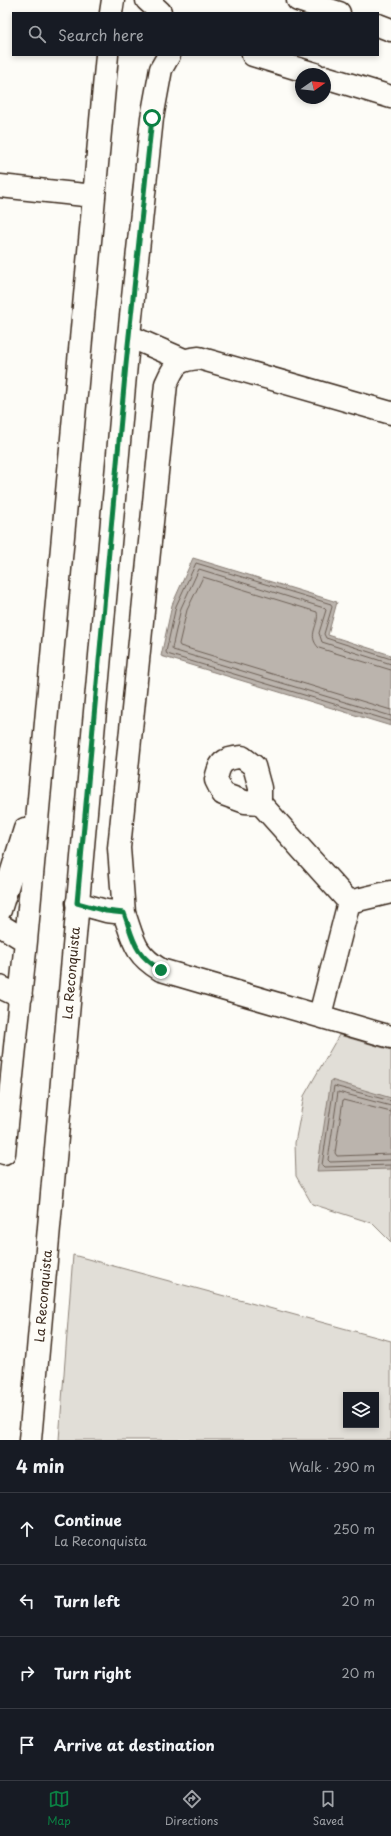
<!DOCTYPE html>
<meta charset="utf-8">
<style>
:root{--surface:#171b24;--page:#242831;--text:#f1f3f6;--muted:#9ea1a6;--line:#363941;--accent:#0b8043}
body{margin:0;font-family:"Playpen Sans",sans-serif;background:var(--page);color:var(--text)}
.controls{position:absolute;right:12px;bottom:12px;display:grid;overflow:hidden;border-radius:0px;box-shadow:0 2px 6px #0003}
.controls button{width:36px;height:36px;display:grid;place-items:center;padding:0;border:0;border-bottom:1px solid var(--line);background:var(--surface);color:var(--text);font:20px sans-serif}
.compass{position:absolute;left:295px;top:68px;width:36px;height:36px;border-radius:50%;background:var(--surface);box-shadow:0 2px 6px #0003;rotate:76deg}
.stop{position:absolute;width:12px;height:12px;margin:-9px;border:3px solid #0b8043;border-radius:50%;background:#fff}
.stop.end{background:#0b8043;border-color:#fff;box-shadow:0 1px 4px #0008}
.list{margin:0;padding:0;list-style:none}
h2{display:flex;justify-content:space-between;align-items:center;height:52px;margin:0;padding:0 16px;font-size:17px}
h2 small{font-size:13px;font-weight:400;color:var(--muted)}
.list li{display:grid;grid-template-columns:26px 1fr auto;gap:12px;align-items:center;box-sizing:border-box;height:72px;padding:0 16px;border-top:1px solid var(--line)}
.list b{display:block;font-size:15px;white-space:nowrap}
.list p{margin:0;font-size:13px;white-space:nowrap;color:var(--muted)}
.list em{font-size:13px;font-style:normal;color:var(--muted)}
.icon{flex:none;width:22px;height:22px;fill:none;stroke:currentColor;stroke-width:2;stroke-linecap:round;stroke-linejoin:round}
.map{position:relative;flex:none;width:391px;height:1440px;overflow:hidden}
.search{position:absolute;background:var(--surface);box-shadow:0 2px 6px #0003;left:12px;right:12px;top:12px;height:44px;display:flex;align-items:center;gap:10px;box-sizing:border-box;padding:0 14px;border-radius:0px;color:var(--muted);font-size:15px}
.sheet{height:340px;background:var(--surface)}
nav{display:flex;justify-content:space-around;align-items:center;box-sizing:border-box;height:56px;border-top:1px solid var(--line);background:var(--surface);font-size:11px;color:var(--muted)}
nav a{display:grid;justify-items:center;gap:2px}
nav .on{color:var(--accent)}
.map>svg:first-child{display:block}
</style>
<div class="map">
<svg width="391" height="1440" viewBox="0 0 391 1440">
<rect width="100%" height="100%" fill="#fdfcf7"/>
<filter id="ink" filterUnits="userSpaceOnUse"><feTurbulence type="fractalNoise" baseFrequency=".025" numOctaves="2"/><feDisplacementMap in="SourceGraphic" scale="8" xChannelSelector="R" yChannelSelector="G"/><feConvolveMatrix kernelMatrix="1 2 1 2 8 2 1 2 1" color-interpolation-filters="sRGB"/></filter>
<g filter="url(#ink)">
<path fill="#e1ded7" stroke="#8e847a" fill-rule="evenodd" d="M339,1035L391,1050V1242L372,1223L312,1204L296,1176L295,1143L304,1096Z
M73,1255L391,1341V1440H59ZM346,1395H376V1425H346Z"/>
<path fill="#bbb4ad" stroke="#887d74" d="M193,558L337,602L328,635L391,655V726L161,656L172,605Z
M331,1080L391,1098V1169L317,1171Z"/>
<g fill="none" stroke-linecap="round" stroke-linejoin="round">
<path stroke="#6e6157" stroke-width="1" d="M391,659L326,638L324,634L332,607L331,604L196,563L176,606L166,652L167,654L391,721
M391,664L322,642L319,633L326,610L324,608L199,569L181,608L172,648L173,650L391,716
M391,670L319,648C306,635 320,625 317,612L203,577L187,610L179,644L180,646L391,710
M391,1101L334,1086L322,1165L324,1167L391,1165
M391,1106L338,1092L328,1160L330,1162L391,1160
M391,1112L343,1100L335,1153L337,1156L391,1154"/>
<g stroke="#3b2a1e" stroke-width="25">
<path id="minor" d="M147,0L160,12
M298,0L339,13
M111,13L113,0
M378,25L391,30
M253,55L315,74
M325,77L391,97
M0,186L94,196
M129,336L184,360
M260,803L245,802L223,794L216,780C219,763 223,758 242,757L254,766L260,788V803L349,902L391,892
M77,903L106,911L124,913C134,941 134,954 161,970L391,1037
M0,910L25,829
M124,913L119,848L166,384C175,364 177,360 199,358L391,413
M0,925L26,941
M0,987L21,997
M320,1015L349,902
M4,1153L26,941L107,55
M30,1440L126,364L152,118L161,69L169,55"/>
</g>
<use href="#minor" stroke="#fdfcf7" stroke-width="22"/>
</g>
</g>
<g fill="none" stroke-linecap="round" stroke-linejoin="round" filter="url(#ink)">
<path stroke="#0b8043" stroke-width="5" d="M152,118L126,364L77,903L106,911L124,913C134,941 134,954 161,970"/>
</g>
<g text-anchor="middle" stroke-width="3" stroke-linejoin="round" paint-order="stroke">
<g font-size="13" fill="#3b2a1e" stroke="#fdfcf7">
<text transform="translate(71 973) rotate(-85)" y="5">La Reconquista</text>
<text transform="translate(43 1296) rotate(-85)" y="5">La Reconquista</text>
</g>
</g>
</svg>
<div class="controls">
<button><svg class="icon" aria-label="layers" viewBox="0 0 24 24"><path d="M12 4l9 5-9 5-9-5zM3 14l9 5 9-5"/></svg></button>
</div>
<svg class="compass" viewBox="-18 -18 36 36"><path d="M0-13l5 13h-10z" fill="#e53935"/><path d="M0 13l5-13h-10z" fill="#9ea1a6"/></svg>
<div class="stop" style="left:152px;top:118px"></div>
<div class="stop end" style="left:161px;top:970px"></div>
<div class="search"><svg class="icon" aria-label="search" viewBox="0 0 24 24"><circle cx="10" cy="10" r="6"/><path d="M15 15l6 6"/></svg>Search here</div>
</div>
<section class="sheet">
<h2>4 min<small>Walk · 290 m</small></h2>
<ul class="list">
<li><svg class="icon" aria-label="ahead" viewBox="0 0 24 24"><path d="M12 20V5M6 11l6-6 6 6"/></svg><div><b>Continue</b><p>La Reconquista</p></div><em>250 m</em></li>
<li><svg class="icon" aria-label="left" viewBox="0 0 24 24"><path d="M17 20v-9H6M10 6l-5 5 5 5"/></svg><div><b>Turn left</b></div><em>20 m</em></li>
<li><svg class="icon" aria-label="right" viewBox="0 0 24 24"><path d="M7 20v-9h11M14 6l5 5-5 5"/></svg><div><b>Turn right</b></div><em>20 m</em></li>
<li><svg class="icon" aria-label="arrive" viewBox="0 0 24 24"><path d="M6 21V4h12l-3 4 3 4H6"/></svg><div><b>Arrive at destination</b></div></li>
</ul>
</section>
<nav>
<a class="on"><svg class="icon" aria-label="map" viewBox="0 0 24 24"><path d="M3 6l6-2 6 2 6-2v14l-6 2-6-2-6 2zM9 4v14M15 6v14"/></svg>Map</a>
<a><svg class="icon" aria-label="directions" viewBox="0 0 24 24"><path d="M12 3l9 9-9 9-9-9zM9 14v-3h6M13 9l2 2-2 2"/></svg>Directions</a>
<a><svg class="icon" aria-label="saved" viewBox="0 0 24 24"><path d="M7 4h10v16l-5-4-5 4z"/></svg>Saved</a>
</nav>
